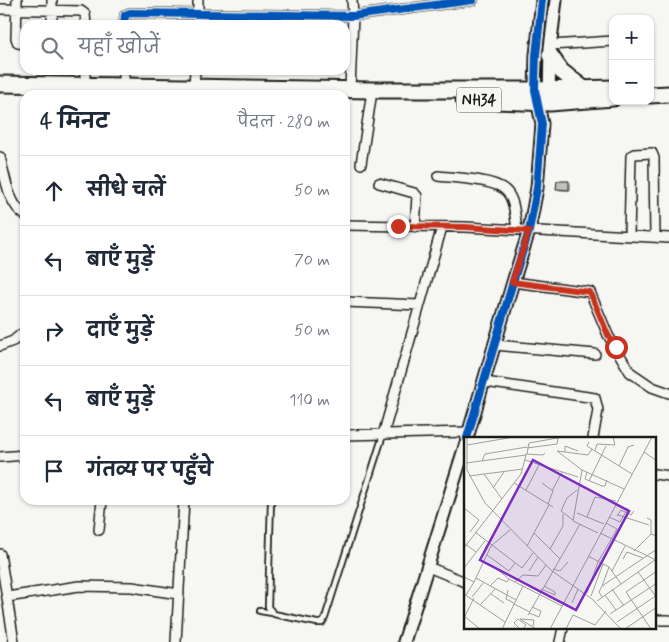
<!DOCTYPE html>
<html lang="hi">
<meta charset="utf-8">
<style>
:root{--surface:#fff;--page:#f2f2f3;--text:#1f2937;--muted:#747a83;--line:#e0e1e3}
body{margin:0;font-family:Mynerve,"Playpen Sans Deva",sans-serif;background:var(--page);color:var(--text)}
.controls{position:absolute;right:15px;top:15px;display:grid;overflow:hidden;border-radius:10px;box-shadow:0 1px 4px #0004}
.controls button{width:45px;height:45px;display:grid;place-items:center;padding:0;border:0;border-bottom:1px solid var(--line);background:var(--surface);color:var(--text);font:25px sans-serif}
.stop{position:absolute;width:15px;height:15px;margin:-11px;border:4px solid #c8321e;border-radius:50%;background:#fff}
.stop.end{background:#c8321e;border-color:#fff;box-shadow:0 1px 5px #0008}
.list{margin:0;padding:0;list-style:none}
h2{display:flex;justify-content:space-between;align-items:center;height:65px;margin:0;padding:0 20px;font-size:21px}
h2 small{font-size:16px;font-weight:400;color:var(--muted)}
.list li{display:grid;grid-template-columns:32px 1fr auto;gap:15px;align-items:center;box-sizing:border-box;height:70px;padding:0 20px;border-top:1px solid var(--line)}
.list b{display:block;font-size:19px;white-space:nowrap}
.list em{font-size:16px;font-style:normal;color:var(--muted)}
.icon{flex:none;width:28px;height:28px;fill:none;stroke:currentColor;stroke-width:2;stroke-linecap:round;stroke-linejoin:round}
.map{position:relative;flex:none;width:669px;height:642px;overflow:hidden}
.search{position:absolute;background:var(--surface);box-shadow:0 1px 4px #0004;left:20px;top:20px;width:330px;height:55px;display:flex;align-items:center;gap:12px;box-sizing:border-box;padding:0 18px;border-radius:15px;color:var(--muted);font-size:19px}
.panel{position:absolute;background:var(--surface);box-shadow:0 1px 4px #0004;left:20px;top:90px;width:330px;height:415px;border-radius:15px}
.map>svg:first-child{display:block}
</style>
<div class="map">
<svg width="669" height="642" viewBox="0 0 669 642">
<defs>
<filter id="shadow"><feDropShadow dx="4" dy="2.5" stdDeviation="0" flood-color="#0004"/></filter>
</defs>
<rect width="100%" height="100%" fill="#f6f6f2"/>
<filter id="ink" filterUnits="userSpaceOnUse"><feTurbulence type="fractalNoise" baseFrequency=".02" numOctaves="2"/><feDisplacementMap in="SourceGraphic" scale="10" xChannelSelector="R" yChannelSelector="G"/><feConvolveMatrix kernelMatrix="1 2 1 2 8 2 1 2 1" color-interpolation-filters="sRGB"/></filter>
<g filter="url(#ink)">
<path fill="#c0c0bd" stroke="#1c1c1c" filter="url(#shadow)" d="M557,181H569V190L556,189Z"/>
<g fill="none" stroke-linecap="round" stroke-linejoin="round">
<g stroke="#1c1c1c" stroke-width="8">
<path id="service" d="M271,500L268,607L274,614L317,623H322L325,618L383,435
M260,611L272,613"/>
</g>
<g stroke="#1c1c1c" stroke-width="12">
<path id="minor" d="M17,0L16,38L18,43L25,44
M52,0V25
M0,9L81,11L85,14L86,25
M124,25L125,15L130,13L353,16L473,0
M198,25V0
M551,45L613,41
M124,70V87
M85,86V70
M194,87L195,70
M350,89L353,16L352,0
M140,94V95
M0,157C5,175 8,205 25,215
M361,164L371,98
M438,176C454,178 497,179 507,192C515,201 515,218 517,230
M379,183L414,193L417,196L415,227
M345,225L465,227L669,238
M629,236L631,156L634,154L652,153L654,158L655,237
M513,282L590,292L608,335L630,372L652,387L669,393
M345,302L420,305
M495,345L595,354
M0,346L13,341L25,331
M485,382L595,398L598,410L593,438
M345,435L469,432
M383,435L442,227
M0,457L25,455
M655,474L669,476
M99,530L102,500
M0,554L14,642
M428,567L465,582
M7,597L79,586L132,587L179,594
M655,620H669
M176,642L184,500
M560,642L563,628"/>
</g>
<g stroke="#1c1c1c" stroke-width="15">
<path id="tertiary" d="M549,98L550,48L556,0
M467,438L513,282L529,231L537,188L542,124L535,90L536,55L542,0
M404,642L465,446"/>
</g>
<g stroke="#1c1c1c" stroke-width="19">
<path id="trunk" d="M550,55L561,71L584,89
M0,84L372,90H535L613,88
M650,95L669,94
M464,100L550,103L613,98"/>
</g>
<use href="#service" stroke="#f6f6f2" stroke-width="4.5"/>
<use href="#minor" stroke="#f6f6f2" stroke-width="9"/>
<use href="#tertiary" stroke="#f6f6f2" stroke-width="11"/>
<use href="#trunk" stroke="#f6f6f2" stroke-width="15"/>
<g stroke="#f6f6f2" stroke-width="11">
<path id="cycleway" d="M124,25L125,15L130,13L353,16L473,0
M467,438L513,282L529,231L537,188L542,124L535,90L536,55L542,0"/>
</g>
<use href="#cycleway" stroke="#0057b8" stroke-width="8"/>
</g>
</g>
<g fill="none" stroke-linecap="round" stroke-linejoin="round" filter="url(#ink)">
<path stroke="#c8321e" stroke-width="6" d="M398,226L465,227L529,231L512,282L590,292L608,335L616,347"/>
</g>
<g text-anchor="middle" stroke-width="4" stroke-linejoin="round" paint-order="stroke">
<rect fill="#f6f6f2" stroke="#5d5d5c" stroke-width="1" x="456.5" y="87.5" width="45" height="25" rx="4"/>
<g font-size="15" font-weight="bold" fill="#1c1c1c">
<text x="479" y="105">NH34</text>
</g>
</g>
<g transform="translate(464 437)">
<rect width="192" height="192" fill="#f6f6f2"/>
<path fill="none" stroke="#9f9f9c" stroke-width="1" d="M3,0V33L21,66L88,134L128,162L157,192M125,5L123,9L168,37M3,8L50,0M63,11L93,7L94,1M128,12L124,18L93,14L118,33L160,52M131,13L133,7L151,8L149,0M101,15V9L114,14M180,15L193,24M61,17L79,18L81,16M63,17L65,6L99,0M61,23L114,40M18,24L21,17L63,10M155,29L164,10L170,8M118,33L109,84L134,96M123,35L121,42L138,49H141L143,43M20,37L38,62M5,39L59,32M125,44L142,9M50,46L89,70M78,46L89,54L84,67M29,51L40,35M62,53L75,28M88,54L98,35M0,71L15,83L6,95M113,76L140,87M154,78L185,88M153,79L157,73L167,78L170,74M123,80L131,60L152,64M145,80L156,85L164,71M183,81L187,83V97M109,83L97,74L103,61L113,53M11,95L58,131L69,116M70,96L96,122M136,96L192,123M0,106L12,115M63,109L85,68M0,111L57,37L62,18L2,26M86,112L99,89V77M170,114L187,97L193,99M23,118L45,134L51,126M124,119L145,130L157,147M159,122L163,115L179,121M0,131L21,104M89,132L96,134L104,125M34,133L45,142L98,169M65,134L74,120M148,134L161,109M174,135L193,161M0,140L10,145L27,109L46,93M12,141L52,163M51,145L59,138L74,139L82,128M26,149L34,141L43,145L45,142M138,149L145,130M77,152L91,158V155L80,149M148,152L160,169M44,153L42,162L50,166M123,156L134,125L153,92L142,86M0,157L41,185M27,157L40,166M2,158L10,145M141,158L152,173M127,159L139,127M8,160L20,145M138,160L135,155L138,149L193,112M133,164L191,123L193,126M108,166L114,152M17,167L31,152M50,167L66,175M65,176L75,180L77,174L68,170M146,177L193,146M64,178L116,87M0,179L16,192M1,179L10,161M153,185L193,158M69,189L70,183L56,182L72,192M38,192L59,149M56,192L50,186L54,182L62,188L59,192M86,192L188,0M102,192L109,178L131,188L142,174M161,192L193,170M187,192L162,155L193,134"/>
<path fill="#7b2cbf" fill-opacity="0.15" stroke="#7b2cbf" stroke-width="2.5" d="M69,23L165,74L112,173L16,123Z"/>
<rect width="192" height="192" fill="none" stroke="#1c1c1c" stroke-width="2.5"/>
</g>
</svg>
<div class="controls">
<button>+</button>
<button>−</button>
</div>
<div class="stop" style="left:616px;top:347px"></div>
<div class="stop end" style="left:398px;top:226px"></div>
<div class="search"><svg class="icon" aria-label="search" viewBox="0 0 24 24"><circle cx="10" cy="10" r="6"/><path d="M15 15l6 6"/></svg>यहाँ खोजें</div>
<section class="panel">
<h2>4 मिनट<small>पैदल · 280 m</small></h2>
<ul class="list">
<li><svg class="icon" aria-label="ahead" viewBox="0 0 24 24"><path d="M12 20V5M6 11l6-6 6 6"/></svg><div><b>सीधे चलें</b></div><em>50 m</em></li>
<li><svg class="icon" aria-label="left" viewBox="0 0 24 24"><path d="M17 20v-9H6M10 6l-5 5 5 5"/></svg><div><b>बाएँ मुड़ें</b></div><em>70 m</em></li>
<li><svg class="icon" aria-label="right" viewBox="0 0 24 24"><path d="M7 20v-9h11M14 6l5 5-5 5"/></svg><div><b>दाएँ मुड़ें</b></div><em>50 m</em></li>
<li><svg class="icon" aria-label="left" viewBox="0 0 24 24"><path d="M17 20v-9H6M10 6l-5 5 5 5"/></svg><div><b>बाएँ मुड़ें</b></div><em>110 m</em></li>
<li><svg class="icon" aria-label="arrive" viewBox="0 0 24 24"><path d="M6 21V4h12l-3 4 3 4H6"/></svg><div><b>गंतव्य पर पहुँचे</b></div></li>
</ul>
</section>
</div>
